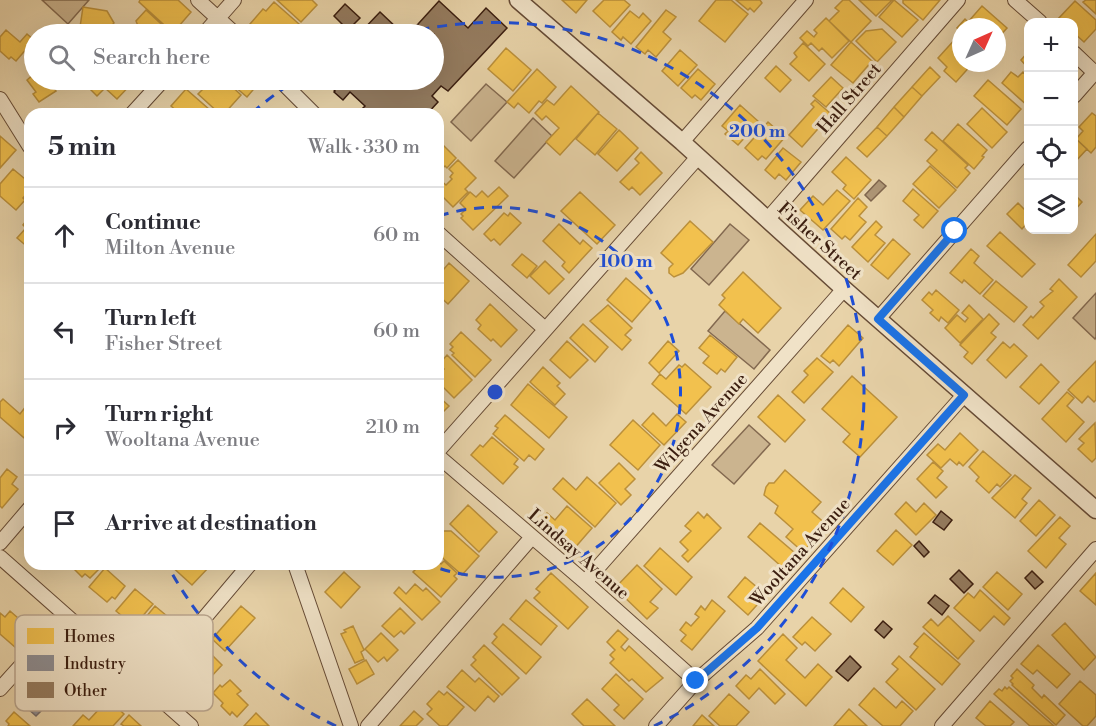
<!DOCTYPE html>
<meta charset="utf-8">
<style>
:root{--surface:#fff;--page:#f7f7f7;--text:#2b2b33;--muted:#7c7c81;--line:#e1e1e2}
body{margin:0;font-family:"Libre Bodoni",serif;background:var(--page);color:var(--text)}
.controls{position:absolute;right:18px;top:18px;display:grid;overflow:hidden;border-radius:12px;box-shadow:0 6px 24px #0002}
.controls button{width:54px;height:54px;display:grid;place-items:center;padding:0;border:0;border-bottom:2px solid var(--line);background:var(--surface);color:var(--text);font:30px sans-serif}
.compass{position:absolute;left:952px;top:18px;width:54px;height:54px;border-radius:50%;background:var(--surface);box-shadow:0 6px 24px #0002;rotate:45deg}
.stop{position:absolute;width:18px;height:18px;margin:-14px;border:4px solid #1a73e8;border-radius:50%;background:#fff}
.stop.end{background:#1a73e8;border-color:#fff;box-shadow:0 2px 6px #0008}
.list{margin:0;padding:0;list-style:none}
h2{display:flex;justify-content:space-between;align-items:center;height:78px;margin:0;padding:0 24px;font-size:26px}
h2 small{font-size:20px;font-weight:400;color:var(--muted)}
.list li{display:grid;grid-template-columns:39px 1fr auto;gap:18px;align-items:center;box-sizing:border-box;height:96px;padding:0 24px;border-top:2px solid var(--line)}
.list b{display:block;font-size:22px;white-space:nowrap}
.list p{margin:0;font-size:20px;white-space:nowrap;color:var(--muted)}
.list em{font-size:20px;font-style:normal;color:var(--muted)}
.icon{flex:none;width:33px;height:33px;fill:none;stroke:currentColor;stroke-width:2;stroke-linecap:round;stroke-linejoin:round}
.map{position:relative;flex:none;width:1096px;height:726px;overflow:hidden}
.search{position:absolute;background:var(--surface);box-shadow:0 6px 24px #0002;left:24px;top:24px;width:420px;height:66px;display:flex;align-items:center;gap:15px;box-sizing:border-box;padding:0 21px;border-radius:33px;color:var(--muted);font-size:22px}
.panel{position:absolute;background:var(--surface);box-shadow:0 6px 24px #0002;left:24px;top:108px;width:420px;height:462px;border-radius:18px}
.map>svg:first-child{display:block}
</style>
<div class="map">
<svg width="1096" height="726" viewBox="0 0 1096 726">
<rect width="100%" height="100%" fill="#e8d3a9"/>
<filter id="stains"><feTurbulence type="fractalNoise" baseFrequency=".00333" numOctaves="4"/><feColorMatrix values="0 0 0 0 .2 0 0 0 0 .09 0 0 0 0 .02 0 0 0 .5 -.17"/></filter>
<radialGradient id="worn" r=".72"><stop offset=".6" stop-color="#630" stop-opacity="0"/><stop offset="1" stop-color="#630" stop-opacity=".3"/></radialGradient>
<path fill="#cbb48f" stroke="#836950" stroke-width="1.5" d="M42,0H89L68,24Z
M486,84L507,102L471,141L451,122Z
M533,118L552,136L514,178L495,161Z
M730,224L749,240L709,285L691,269Z
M1096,293V337L1095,339L1073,318Z
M725,311L770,350L754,369L708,331Z
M749,425L770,444L734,484L712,465Z"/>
<path fill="#ad9575" stroke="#7f654d" stroke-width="1.5" d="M879,180L886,186L871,201L865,195Z"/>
<path fill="#f2c14e" stroke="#bb903b" stroke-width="1.5" d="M140,0H178L191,12L173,33L139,2Z
M277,0H312L317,5L301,22Z
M562,0H587L576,13Z
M604,0H624L630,5L610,27L593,11Z
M716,0H731L748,14L725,42L699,21Z
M736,0H760L762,3L754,12L750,8L748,10Z
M843,0H849L871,21L851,42L829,21L839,11L835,8Z
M859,0H892L876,16Z
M894,0L918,20L902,37L879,17Z
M903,0H940L923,20L903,3Z
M1086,0H1096V14L1083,2Z
M1075,1L1096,20V29L1084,42L1074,33V22H1062L1058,19Z
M274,2L299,24L290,34H261L250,24L263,9L266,11Z
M982,6L1007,28L997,39V27H961V31L957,28L965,19L968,22Z
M83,7L107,11L114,23L104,34H79Z
M146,10L172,34H132L131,33L138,26L136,21Z
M666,10L676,17L663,32L671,39L656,57L648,50L645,54L636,47Z
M630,11L639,18L643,13L651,21L631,44L623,37L621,40L612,32Z
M826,18L849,41L832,58L822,48L819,51L811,43L808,46L800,38L807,31L814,37L817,33L814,30Z
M882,29L896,42L877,62L856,41L866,31Z
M6,30L20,42L27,34L34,40L16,61L11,57L9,59L0,51V37Z
M957,37L961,41V63H973L956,82L944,71L947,67L938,58Z
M851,42L872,61L853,83L831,65Z
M803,43L825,64L809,81L790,64L797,57L794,53Z
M506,48L531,70L513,91L488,69Z
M680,50L697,65L678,86L662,71Z
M1028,52V68L1021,60Z
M776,66L791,80L780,92L765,78Z
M930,67L940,77L922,96L912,87Z
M537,69L556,87L542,103L539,101L529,113L518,103L514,108L507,102Z
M698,69L715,84L701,100L695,95L692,98L681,88Z
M1011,72L1018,77L1023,72L1028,77V106L1002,83Z
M34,74V80H48L56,91L39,102L33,94L36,92L27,80Z
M831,77L843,88L826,107L813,96Z
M91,80H135L117,99L105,88L97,96L86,85Z
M193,80H225L241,95L224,114H220L198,94L203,89Z
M227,80H253L258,84L247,97Z
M988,80L1021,109L1007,125L974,96Z
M571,86L599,112L560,155L546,142L559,128L546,116L542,120L535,113L547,100L554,105Z
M912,87L922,96L904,117L894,107Z
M186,89L211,111L209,114H180L171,106Z
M815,100L831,114L802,147L789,135L814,107L811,104Z
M740,105L759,122L738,145L725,134L728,131L722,126Z
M894,107L904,117L887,136L877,127Z
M982,108L1007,132L992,148L967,124Z
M598,113L617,129L595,155L576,139Z
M1092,113L1096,116V147L1091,153L1076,139L1083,131L1079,127Z
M768,122L785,137L766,159L762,156L758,160L745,148Z
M958,124L987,150L982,156L984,157L974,169L943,141Z
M877,127L887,136L867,157L857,148Z
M619,130L638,148L617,171L598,154Z
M932,132L968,165L965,168L970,173L957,188L927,161L937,150L925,140Z
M0,136L16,150L0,168Z
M1074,137L1087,149L1074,163Z
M438,140L456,158L447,168L445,166L438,172Z
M783,148L801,162L786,180L779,174L775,179L765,170Z
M641,152L662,173L640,195L632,187L629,190L620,182L639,163L635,159Z
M846,157L871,180L854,199L843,189L846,185L832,172Z
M458,160L476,178L465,189L468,192L453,207L438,192V180L439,179L446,185L452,179L450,177L453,173L449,169Z
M930,166L956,190L939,208L913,184Z
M13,169L30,183V190L23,198L25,200L16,210L0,196V184Z
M499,187L508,196L473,230L461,218L463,216L461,214L466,209L460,203L470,192L476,197L482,191L488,197Z
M913,189L938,211L923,228L914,220L919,215L903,201Z
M837,190L850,201L823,230L800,210L813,196L823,205Z
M580,192L615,225L597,244L561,211Z
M1074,194L1082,202L1074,211Z
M858,198L867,207L859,216L866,222L850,240L845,236L842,239L831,229Z
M1018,203L1028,213V222L1022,229L1007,214Z
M504,213L508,216L510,213L521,223L500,245L494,239L491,241L484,234Z
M30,216V249L17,238L26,228L23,225Z
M690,221L713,242L683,273L674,277L669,273V268L673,264L661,253Z
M876,221L882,227L875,235L885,243L868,262L852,247Z
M559,224L580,244L583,240L592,248L569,273L562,266L565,262L543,241Z
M1000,232L1035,264L1022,277L987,246Z
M1096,234V261L1081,277L1068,265Z
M893,239L910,254L888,279L871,265Z
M971,249L979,256L974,263L993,280L980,294L964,280L962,283L950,273Z
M522,254L537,266L527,278L512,265Z
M545,261L564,279L549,294L530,276Z
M449,263L469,281L448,304L438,295V276Z
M743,272L781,308L758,333L743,319L739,324L719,305L725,298L722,295Z
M626,278L651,300L632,322L607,300Z
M1059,279L1077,297L1038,339L1023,325L1031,316L1033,318L1044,306L1040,302L1053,291L1050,289Z
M996,281L1027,307L1014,322L983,296Z
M936,290L959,310L948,323L941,317L939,321L930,313L933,310L922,300L929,292L932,295Z
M490,304L517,330L501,347L493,339L491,341L478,329L481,325L476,320Z
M608,305L632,328L625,335L631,340L622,350L590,321Z
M969,305L983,319L960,343L945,328L957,315L965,322L968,318L962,313Z
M989,314L999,324L991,333L996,337L972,364L964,357L968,352L960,345Z
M583,324L608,347L595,362L570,338Z
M848,325L863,338L839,366L833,360L830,363L821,356Z
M461,332L491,360L475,377L452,355L454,353L450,350L453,347L450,344Z
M710,335L737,357L725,372L721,369L717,374L703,363L709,356L699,348Z
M567,341L588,360L570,378L550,360Z
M668,341L679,351L659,373L649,363Z
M1003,342L1010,348L1014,344L1027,356L1006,378L987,360Z
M447,355L472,380L454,398L438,382V375L444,369L439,364Z
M817,358L833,372L804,403L792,392L808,375L804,371Z
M1096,361V400L1094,402L1088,396L1082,403L1068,390Z
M685,364L711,387L686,414L652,384L660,374L666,379L679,365L682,367Z
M1041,364L1059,382L1039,404L1020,387Z
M543,367L560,383L557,386L565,394L555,405L530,382Z
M852,376L897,417L860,457L843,442L850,434L822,409Z
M528,384L567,417L549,438L511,405Z
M1067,392L1074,398L1067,406L1084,422L1066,442L1042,419Z
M778,395L805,420L785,442L758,417Z
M438,396L449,406L438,417Z
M3,399L20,414L27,405L30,408V443L0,417V402Z
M653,413L666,426L677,414L686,422L664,445L642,425Z
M505,415L544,449L535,460L529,455L524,461L493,434L498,428L495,426Z
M633,420L660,445L638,470L610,445Z
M1095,423L1096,458L1092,462L1078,449L1084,443L1079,439Z
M960,433L978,450L963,466L959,462L957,465L950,459L941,468L927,455L938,444L945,450Z
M492,437L518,459L514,464L518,467L503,484L471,455L480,445L483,447Z
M983,451L1011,475L1000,487L997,484L989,493L976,481L979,477L969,467Z
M933,462L943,471L937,478L947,487L936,498L917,479Z
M619,463L635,479L625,489L631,495L621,505L599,483Z
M7,469L17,477L12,484L18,489L2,508L0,506V478Z
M785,470L821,502L812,512L827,525L803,552L786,537L793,529L775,513L778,506L764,495L766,487L769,483H774Z
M1015,475L1031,488L1022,499L1027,503L1015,518L992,498Z
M587,477L616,503L595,527L553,489L563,478L576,490Z
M1039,500L1055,515L1036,536L1020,521Z
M906,502L916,512L924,503L936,515L916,535L895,514Z
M468,505L497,532L479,552L450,524Z
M567,506L592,528L573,550L540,522L547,513L555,520Z
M698,512L704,518L707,514L721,528L688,562L682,556L688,550L680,542L691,531L685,526Z
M1060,517L1070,526L1059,538L1066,544L1046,568L1028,551Z
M760,523L795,553L782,567L748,537Z
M896,530L912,545L893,565L877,551Z
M441,531H451L479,556L462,575L438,554V535Z
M660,548L692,577L676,595L644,566Z
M438,561L441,564L444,561L457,573L454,576L457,579L441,597L413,572L421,564H438Z
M69,564H104L90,578L85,574L82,577Z
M169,564H206L209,567L192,585Z
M637,565L662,589L650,602L658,608L647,619L615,588Z
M105,568L125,586L115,599L112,597L107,602L89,587Z
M344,572L360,587L341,608L325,592Z
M997,572L1022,594L1008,610L983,587Z
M551,573L588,607L568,629L534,598L540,592L536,589Z
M1096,573V605L1080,591Z
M745,577L766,595L748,615L728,597Z
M415,584L423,591L426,588L440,602L422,620L394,593L399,587L406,594Z
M843,588L864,607L851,622L830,603Z
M135,589L153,604L134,626L116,611Z
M980,590L1010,618L1004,625L994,616L980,631L954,608L968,593L974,598Z
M526,600L557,626L541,645L510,619Z
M712,600L725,611L692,650L681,641L686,635L680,630L686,622L691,626L699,617L695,614L701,606L705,610Z
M155,606L173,621L155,643L137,628Z
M241,606L255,618L225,651L212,639Z
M400,608L415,623L404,634L401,631L394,637L382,626Z
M10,611L26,625L21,630L27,635L16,648L0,634V613L5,617Z
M948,616L974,641L958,659L923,627L931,619L938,626Z
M812,617L831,634L815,651L805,642L802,645L793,637Z
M1065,623L1096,657L1084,670L1052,635Z
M503,624L541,657L526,674L492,643L497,637L494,634Z
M353,626L364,650L361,652L364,659L355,663L341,634L346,632L344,630Z
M618,630L628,639L621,647L625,651L629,646L663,678L646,692L632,679L629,681L610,663L614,659L610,655L615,650L607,642Z
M381,633L398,650L387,661L384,657L378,662L365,649Z
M924,633L960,664L942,685L910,657L918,647L914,644Z
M783,634L797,648L786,660L805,678L818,664L832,677L806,706L758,661Z
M484,645L519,678L502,695L471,665L476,660L473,657Z
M1038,645L1070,674L1057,688L1037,670L1033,674L1021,664Z
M204,647L222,665L209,679L205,676L196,686L184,675L189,670L186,667Z
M899,656L935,689L916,710L886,682L898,669L892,664Z
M366,660L374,674L357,684L349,669Z
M760,669L785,694L775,704L759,688L749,699L736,686L746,675L751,679Z
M1017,669L1034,685L1032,688L1042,698L1044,695L1065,715L1056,725L1012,685L1013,684L1010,681L1013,678L1011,676Z
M462,670L475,682L479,678L499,696L494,702L488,696L475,711L447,687Z
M616,674L643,699L624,719L614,710L619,705L602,689Z
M230,680L241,691L237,694L248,705L237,717L232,712L230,715L221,706L223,703L213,693L220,685L222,687Z
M1080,681L1096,695V716L1087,726H1083L1059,704Z
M1005,687L1007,689L1009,687L1054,726H1030L994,694L999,689L1002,691Z
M874,688L896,708L902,701L913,711L900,726H883L859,705Z
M439,691L444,695L447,692L464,707L447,726H440L427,714L432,709L427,704Z
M729,694L749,712L736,726H720L709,716Z
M104,695L124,714L113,726H73L83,715L89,720L101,707L96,703Z
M587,699L615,726H584L572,714Z
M990,701L1014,722L1010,726H986L976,718Z
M849,709L867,726H834Z
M414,711L423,719L416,726H400Z
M14,712L30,726H8L9,724L6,721Z
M256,713L269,726H244Z
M129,715L141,726H124L121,724Z
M702,715L714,726H693Z"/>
<path fill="#8d8d92" stroke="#746c6b" stroke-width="1.5" d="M41,692L51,701L36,716L27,708Z"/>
<path fill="#957c60" stroke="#3b1e10" stroke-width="1.5" d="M439,1L468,28L486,8L507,28L448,91L441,86L432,96L438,102L427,114H361L359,112L365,106L350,92L343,100L334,92L335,91L330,85L331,80H434V34H397L403,29L409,34Z
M345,4L360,18L348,30L334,16Z
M380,12L400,31L396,34H359Z
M941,511L952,520L944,530L933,522Z
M919,541L929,552L924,557L914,546Z
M959,570L973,584L964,593L950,579Z
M1032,571L1043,582L1035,589L1025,578Z
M935,595L949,606L942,615L928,603Z
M883,621L892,629L884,638L875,630Z
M850,656L861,667L848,681L836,671Z"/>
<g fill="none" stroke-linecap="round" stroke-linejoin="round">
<g stroke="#664b36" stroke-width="16">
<path id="minor" d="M198,0L235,34
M1015,0L1040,22
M204,34L234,0
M1074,53L1096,74
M280,80L314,114
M1074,96L1096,71
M0,99L30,147
M132,114L163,80
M682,142L806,0
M767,220L958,0
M438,233L545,329
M878,319L1028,148
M438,451L698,157
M438,456L585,582L696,681
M0,543L30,508
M0,557L191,726
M295,564L351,726
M585,582L844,289
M147,686L250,564
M0,689L66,616
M368,726L532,537
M656,726L696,681L757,628L964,395
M942,726L1096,549"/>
</g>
<g stroke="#664b36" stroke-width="19">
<path id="tertiary" d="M518,0L682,142L844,289L1096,510"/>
</g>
<use href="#minor" stroke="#f0e2c7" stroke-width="14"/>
<use href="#tertiary" stroke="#f0e2c7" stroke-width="16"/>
</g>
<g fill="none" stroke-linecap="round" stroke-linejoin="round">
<path stroke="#1a73e8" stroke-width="8" d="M696,681L757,628L964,395L878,319L955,231"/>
</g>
<g fill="none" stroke="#1d4ed8" stroke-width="3" stroke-dasharray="10 8">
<path d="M439 216A185 185 0 1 1 427 564"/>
<path d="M336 726A370 370 0 0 1 168 566M252 113A370 370 0 0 1 296 80M402 34A370 370 0 0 1 654 726"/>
</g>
<g text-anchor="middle" stroke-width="6" stroke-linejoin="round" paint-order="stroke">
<g font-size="18" fill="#3b1e10" stroke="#f0e2c7">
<text transform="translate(849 98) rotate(-49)" y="6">Hall Street</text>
<text transform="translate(820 241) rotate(42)" y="6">Fisher Street</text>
<text transform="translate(701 423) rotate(-48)" y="6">Wilgena Avenue</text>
<text transform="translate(800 552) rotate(-48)" y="6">Wooltana Avenue</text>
<text transform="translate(579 554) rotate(41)" y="6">Lindsay Avenue</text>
</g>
</g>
<rect x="15" y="615" width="198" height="96" rx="9" fill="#f0e2c7" stroke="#baa790" stroke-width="1.5"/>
<rect x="27" y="628" width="27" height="16" fill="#f2c14e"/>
<rect x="27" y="655" width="27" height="16" fill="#8d8d92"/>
<rect x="27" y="682" width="27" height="16" fill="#957c60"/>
<g font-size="16" fill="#3b1e10">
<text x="64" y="642">Homes</text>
<text x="64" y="669">Industry</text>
<text x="64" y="696">Other</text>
</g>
<circle cx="495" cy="392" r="9" fill="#1d4ed8" stroke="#f0e2c7" stroke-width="3"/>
<g font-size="18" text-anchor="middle" font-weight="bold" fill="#1d4ed8" stroke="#f0e2c7" stroke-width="6" stroke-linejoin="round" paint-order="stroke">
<text x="757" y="137">200 m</text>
<text x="626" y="267">100 m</text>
</g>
<rect width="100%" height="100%" filter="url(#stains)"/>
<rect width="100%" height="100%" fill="url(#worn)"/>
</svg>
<div class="controls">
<button>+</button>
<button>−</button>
<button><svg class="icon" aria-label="locate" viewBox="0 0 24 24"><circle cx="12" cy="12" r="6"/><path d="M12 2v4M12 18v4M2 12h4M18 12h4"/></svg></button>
<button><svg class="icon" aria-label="layers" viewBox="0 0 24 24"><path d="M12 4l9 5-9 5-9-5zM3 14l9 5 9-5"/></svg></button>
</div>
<svg class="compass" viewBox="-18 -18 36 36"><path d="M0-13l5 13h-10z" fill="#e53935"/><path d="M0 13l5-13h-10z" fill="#7c7c81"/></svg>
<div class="stop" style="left:955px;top:231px"></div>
<div class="stop end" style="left:696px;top:681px"></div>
<div class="search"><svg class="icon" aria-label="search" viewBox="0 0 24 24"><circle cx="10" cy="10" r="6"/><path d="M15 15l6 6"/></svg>Search here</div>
<section class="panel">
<h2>5 min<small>Walk · 330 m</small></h2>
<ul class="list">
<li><svg class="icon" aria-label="ahead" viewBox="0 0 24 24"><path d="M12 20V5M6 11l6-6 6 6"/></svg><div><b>Continue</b><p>Milton Avenue</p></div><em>60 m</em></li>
<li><svg class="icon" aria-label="left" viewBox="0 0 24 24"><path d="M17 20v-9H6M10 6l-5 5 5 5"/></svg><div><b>Turn left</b><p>Fisher Street</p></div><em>60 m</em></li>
<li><svg class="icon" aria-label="right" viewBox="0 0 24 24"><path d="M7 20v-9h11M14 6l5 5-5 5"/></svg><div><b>Turn right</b><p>Wooltana Avenue</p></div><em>210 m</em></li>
<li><svg class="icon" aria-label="arrive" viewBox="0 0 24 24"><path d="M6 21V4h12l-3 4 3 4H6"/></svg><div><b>Arrive at destination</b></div></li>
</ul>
</section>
</div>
